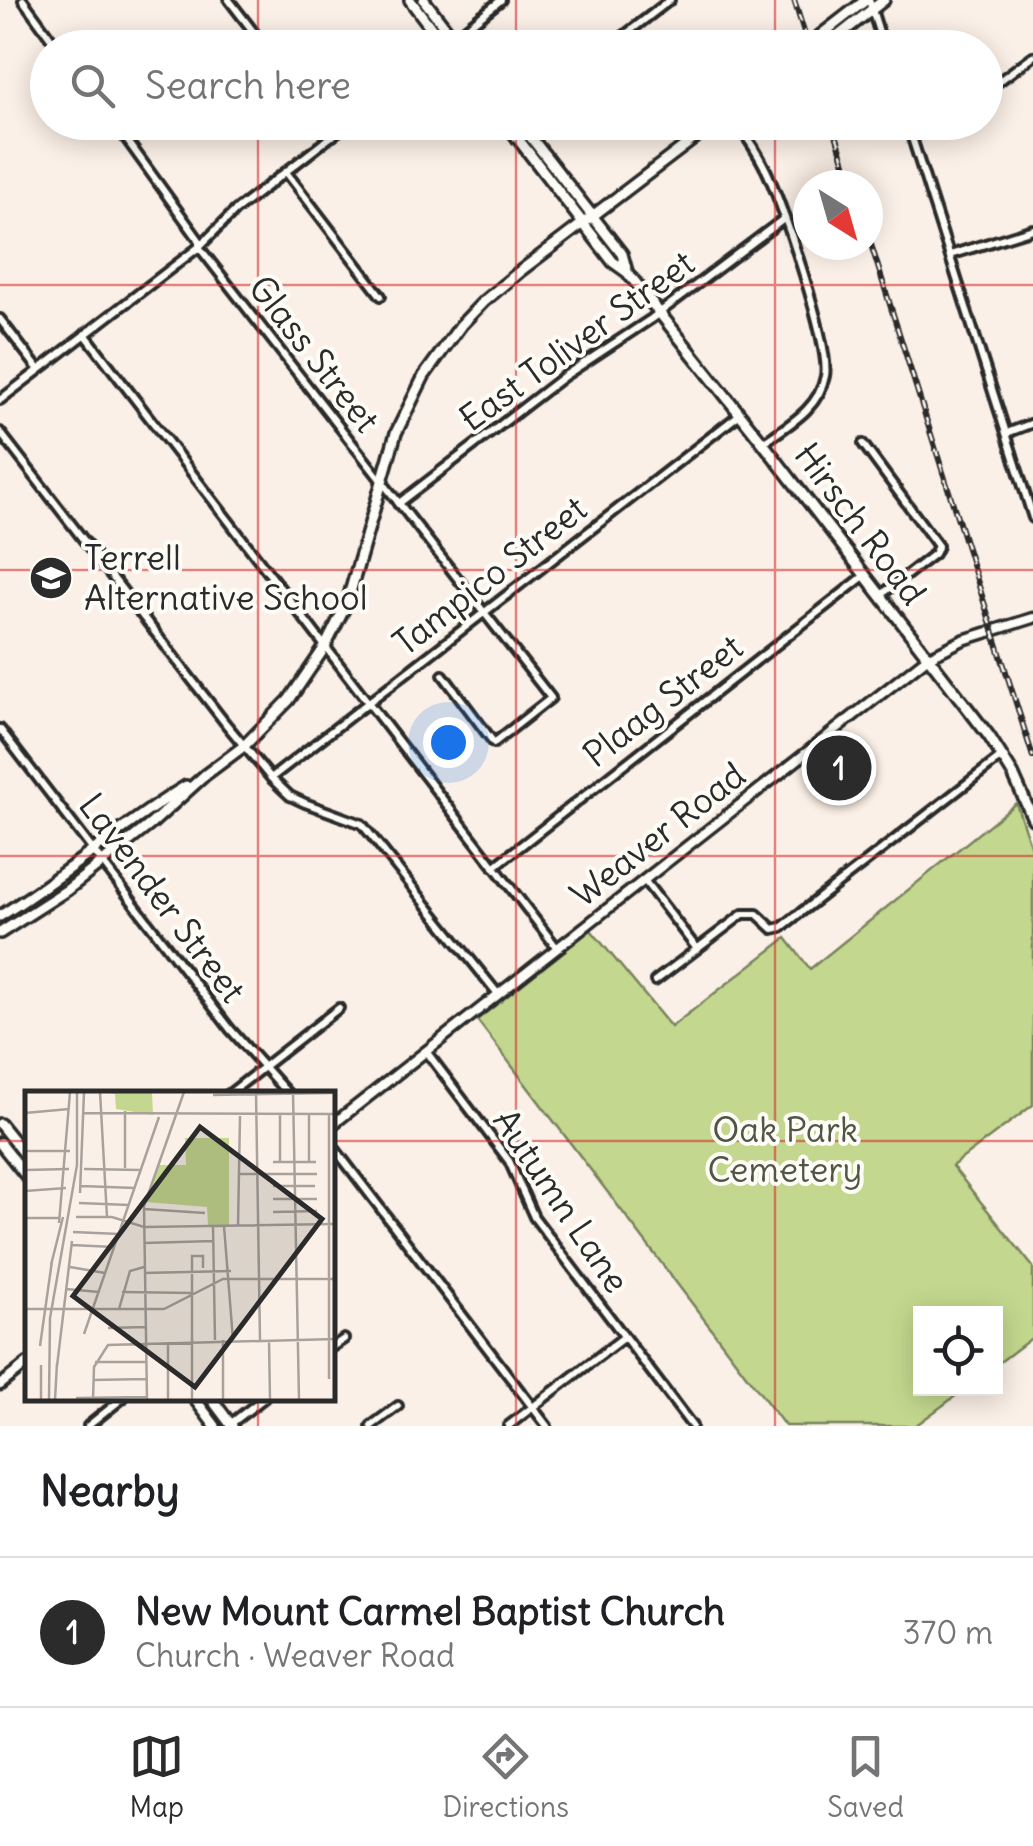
<!DOCTYPE html>
<meta charset="utf-8">
<style>
:root{--surface:#fff;--page:#f6f6f6;--text:#202124;--muted:#757577;--line:#e0e0e0;--accent:#2b2b2b}
body{margin:0;font-family:Delius,sans-serif;background:var(--page);color:var(--text)}
.controls{position:absolute;right:30px;bottom:30px;display:grid;overflow:hidden;border-radius:0px;box-shadow:0 5px 25px #0003}
.controls button{width:90px;height:90px;display:grid;place-items:center;padding:0;border:0;border-bottom:2px solid var(--line);background:var(--surface);color:var(--text);font:50px sans-serif}
.compass{position:absolute;left:793px;top:170px;width:90px;height:90px;border-radius:50%;background:var(--surface);box-shadow:0 5px 25px #0003;rotate:143deg}
.you{position:absolute;left:448px;top:742px;width:35px;height:35px;margin:-25px;border:8px solid #fff;border-radius:50%;background:#1a73e8;box-shadow:0 0 0 15px #1a73e833}
.badge{display:grid;place-items:center;width:65px;height:65px;border-radius:50%;background:var(--accent);color:#fff;font-size:32px;font-weight:700}
.pin{position:absolute;translate:-50% -50%;border:5px solid #fff;box-shadow:0 2px 10px #0006}
.list{margin:0;padding:0;list-style:none}
h2{display:flex;justify-content:space-between;align-items:center;height:130px;margin:0;padding:0 40px;font-size:42px}
h2 small{font-size:32px;font-weight:400;color:var(--muted)}
.list li{display:grid;grid-template-columns:65px 1fr auto;gap:30px;align-items:center;box-sizing:border-box;height:150px;padding:0 40px;border-top:2px solid var(--line)}
.list b{display:block;font-size:38px;white-space:nowrap}
.list p{margin:0;font-size:32px;white-space:nowrap;color:var(--muted)}
.list em{font-size:32px;font-style:normal;color:var(--muted)}
.icon{flex:none;width:55px;height:55px;fill:none;stroke:currentColor;stroke-width:2;stroke-linecap:round;stroke-linejoin:round}
.map{position:relative;flex:none;width:1033px;height:1426px;overflow:hidden}
.search{position:absolute;background:var(--surface);box-shadow:0 5px 25px #0003;left:30px;right:30px;top:30px;height:110px;display:flex;align-items:center;gap:25px;box-sizing:border-box;padding:0 35px;border-radius:55px;color:var(--muted);font-size:38px}
.sheet{height:280px;background:var(--surface)}
nav{display:flex;justify-content:space-around;align-items:center;box-sizing:border-box;height:140px;border-top:2px solid var(--line);background:var(--surface);font-size:28px;color:var(--muted)}
nav a{display:grid;justify-items:center;gap:5px}
nav .on{color:var(--accent)}
.map>svg:first-child{display:block}
</style>
<div class="map">
<svg width="1033" height="1426" viewBox="0 0 1033 1426">
<rect width="100%" height="100%" fill="#fbf0e7"/>
<filter id="ink" filterUnits="userSpaceOnUse"><feTurbulence type="fractalNoise" baseFrequency=".01" numOctaves="2"/><feDisplacementMap in="SourceGraphic" scale="20" xChannelSelector="R" yChannelSelector="G"/><feConvolveMatrix kernelMatrix="1 2 1 2 8 2 1 2 1" color-interpolation-filters="sRGB"/></filter>
<g filter="url(#ink)">
<path fill="#c3d88e" stroke="#77825c" stroke-width="2.5" d="M1016,803L1033,854V1105L952,1166L1033,1267V1337L996,1365V1314H920V1388L965,1389L915,1426H785L477,1020L591,930L671,1027L786,938L810,969Z"/>
<g fill="none" stroke-linecap="round" stroke-linejoin="round">
<g stroke="#2b2b2b" stroke-width="14">
<path id="minor" d="M23,0L58,48
M229,0L266,48
M869,0L884,48
M452,39L501,0
M608,48L670,0
M986,91L1033,56
M114,122L199,240V247L551,698L494,743L443,675
M323,122L333,136
M736,122C747,137 757,152 765,168C781,199 831,347 825,376C819,409 788,425 763,443
M907,122L1033,518
M127,140L151,122
M286,172L381,296
M950,255L1033,229
M0,319L39,370
M85,334L557,948
M0,400L199,247L235,211L350,122
M0,432L226,724L271,778L290,796L305,803L362,824L498,994
M1007,433L1033,423
M863,444L938,546L934,554L881,595
M398,504L563,377L651,319L785,218
M0,729L230,1029L288,1094
M271,778L740,414
M494,867L864,576
M644,880L697,949
M655,981L743,914H757L773,929L782,927L1001,757
M426,1051L509,1161L534,1217L692,1426
M229,1094L339,1008
M332,1145L547,1426
M332,1347L344,1339
M229,1425L264,1398
M88,1426L123,1398
M371,1426L398,1406
M508,1426L624,1337"/>
</g>
<g stroke="#2b2b2b" stroke-width="15">
<path id="tertiary" d="M332,1125L927,658L963,640L1033,618
M0,1385L28,1363"/>
</g>
<g stroke="#2b2b2b" stroke-width="16">
<path id="secondary" d="M410,0L446,48
M424,0L461,48
M804,48L866,0
M823,48L884,0
M505,122L613,262L627,272L763,443L989,736L1013,774L1033,819
M519,122L622,254L627,272
M0,916C65,876 121,825 186,786
M0,933L67,890L151,824L205,775L244,746L289,700L325,647L347,603L396,433L424,376L461,325L484,301L519,272L716,122
M0,1124L28,1159
M0,1143L28,1178
M194,1398L215,1426
M211,1398L232,1426"/>
</g>
<use href="#minor" stroke="#fdfcf7" stroke-width="6"/>
<use href="#tertiary" stroke="#fdfcf7" stroke-width="8"/>
<use href="#secondary" stroke="#fdfcf7" stroke-width="9"/>
<g stroke="#2b2b2b" stroke-width="6">
<path id="rail" d="M794,0L809,48
M832,122L852,185
M868,235L1033,757"/>
</g>
<use href="#rail" stroke="#fdfcf7" stroke-width="2.5" stroke-dasharray="8" stroke-linecap="butt"/>
</g>
</g>
<path fill="none" stroke="#d62828" stroke-width="2.5" stroke-opacity="0.55" d="M258,0V48M516,0V48M775,0V48M258,122V1094M516,122V1426M775,122V1426M0,285H1033M0,570H1033M0,856H1033M0,1141H28M332,1141H1033M258,1398V1426"/>
<defs>
<g id="school-disc" transform="scale(2.25)"><circle r="9.5" fill="#2b2b2b" stroke="#fdfcf7"/><path d="M0-5L7-2L0 1L-7-2ZM-4 1L0 2.5L4 1V4Q0 6-4 4Z" fill="#fff"/></g>
</defs>
<g fill-rule="evenodd">
<use href="#school-disc" x="51" y="578"/>
</g>
<g text-anchor="middle" stroke-width="8" stroke-linejoin="round" paint-order="stroke">
<g font-size="35" fill="#2b2b2b" stroke="#fdfcf7">
<text transform="translate(577 341) rotate(-36)" y="12">East Toliver Street</text>
<text transform="translate(314 354) rotate(52)" y="12">Glass Street</text>
<text transform="translate(860 524) rotate(53)" y="12">Hirsch Road</text>
<text transform="translate(490 576) rotate(-38)" y="12">Tampico Street</text>
<text transform="translate(663 701) rotate(-38)" y="12">Plaag Street</text>
<text transform="translate(658 835) rotate(-38)" y="12">Weaver Road</text>
<text transform="translate(162 898) rotate(53)" y="12">Lavender Street</text>
<text transform="translate(561 1201) rotate(56)" y="12">Autumn Lane</text>
</g>
<g font-size="35" fill="#2b2b2b" stroke="#fdfcf7" text-anchor="start">
<text x="84" y="570">Terrell<tspan x="84" dy="40">Alternative School</tspan></text>
</g>
<g font-size="35" fill="#515644" stroke="#fdfcf7">
<text x="785" y="1142">Oak Park<tspan x="785" dy="40">Cemetery</tspan></text>
</g>
</g>
<g transform="translate(25 1091)">
<rect width="310" height="310" fill="#fbf0e7"/>
<path d="M76,1H127L128,24L91,18L90,3ZM160,47H204V134H183L182,116L121,111L134,74H161Z" fill="#c3d88e"/>
<path fill="none" stroke="#a8a19c" stroke-width="2.5" d="M75,1L82,126M231,1L235,249M268,1L274,309M188,4L310,2M100,20V77M0,22L44,18M59,22L310,23M304,23V288M255,24V71M284,24V71M0,60H45M248,71H291M59,78L115,79M0,79L44,78M215,83H292M56,95L110,97M248,95H290M0,100L41,97M55,102L59,1M248,108H292M54,112L104,114M119,118L180,122M248,121L292,120M51,126H87L119,136L310,133M0,127H35M34,132L45,1M188,135L190,249M199,135L208,249M213,135L215,25M48,141L94,143M119,152L189,150M46,154L89,156M26,174L38,126M45,176L80,182M119,182L206,180M41,198L74,201M97,201L168,202M0,218H139L198,188H310M94,218L105,180L119,176M83,237L120,236M59,243L134,26M244,249L245,309M143,251V309M15,255L27,170M70,271H122M16,274V309M32,275L47,150M68,289L122,288M51,307L122,306M24,309L25,227L52,74V1M30,309L32,272M68,309L69,276L83,254L310,248M122,309L119,115L159,1M167,309V165H178V177M198,309V249"/>
<path fill="#2b2b2b" fill-opacity="0.15" stroke="#2b2b2b" stroke-width="5" d="M175,36L297,128L170,296L48,205Z"/>
<rect width="310" height="310" fill="none" stroke="#2b2b2b" stroke-width="5"/>
</g>
</svg>
<div class="controls">
<button><svg class="icon" aria-label="locate" viewBox="0 0 24 24"><circle cx="12" cy="12" r="6"/><path d="M12 2v4M12 18v4M2 12h4M18 12h4"/></svg></button>
</div>
<svg class="compass" viewBox="-18 -18 36 36"><path d="M0-13l5 13h-10z" fill="#e53935"/><path d="M0 13l5-13h-10z" fill="#757577"/></svg>
<div class="you"></div>
<div class="pin badge" style="left:839px;top:768px">1</div>
<div class="search"><svg class="icon" aria-label="search" viewBox="0 0 24 24"><circle cx="10" cy="10" r="6"/><path d="M15 15l6 6"/></svg>Search here</div>
</div>
<section class="sheet">
<h2>Nearby<small></small></h2>
<ul class="list">
<li><span class="badge">1</span><div><b>New Mount Carmel Baptist Church</b><p>Church · Weaver Road</p></div><em>370 m</em></li>
</ul>
</section>
<nav>
<a class="on"><svg class="icon" aria-label="map" viewBox="0 0 24 24"><path d="M3 6l6-2 6 2 6-2v14l-6 2-6-2-6 2zM9 4v14M15 6v14"/></svg>Map</a>
<a><svg class="icon" aria-label="directions" viewBox="0 0 24 24"><path d="M12 3l9 9-9 9-9-9zM9 14v-3h6M13 9l2 2-2 2"/></svg>Directions</a>
<a><svg class="icon" aria-label="saved" viewBox="0 0 24 24"><path d="M7 4h10v16l-5-4-5 4z"/></svg>Saved</a>
</nav>
